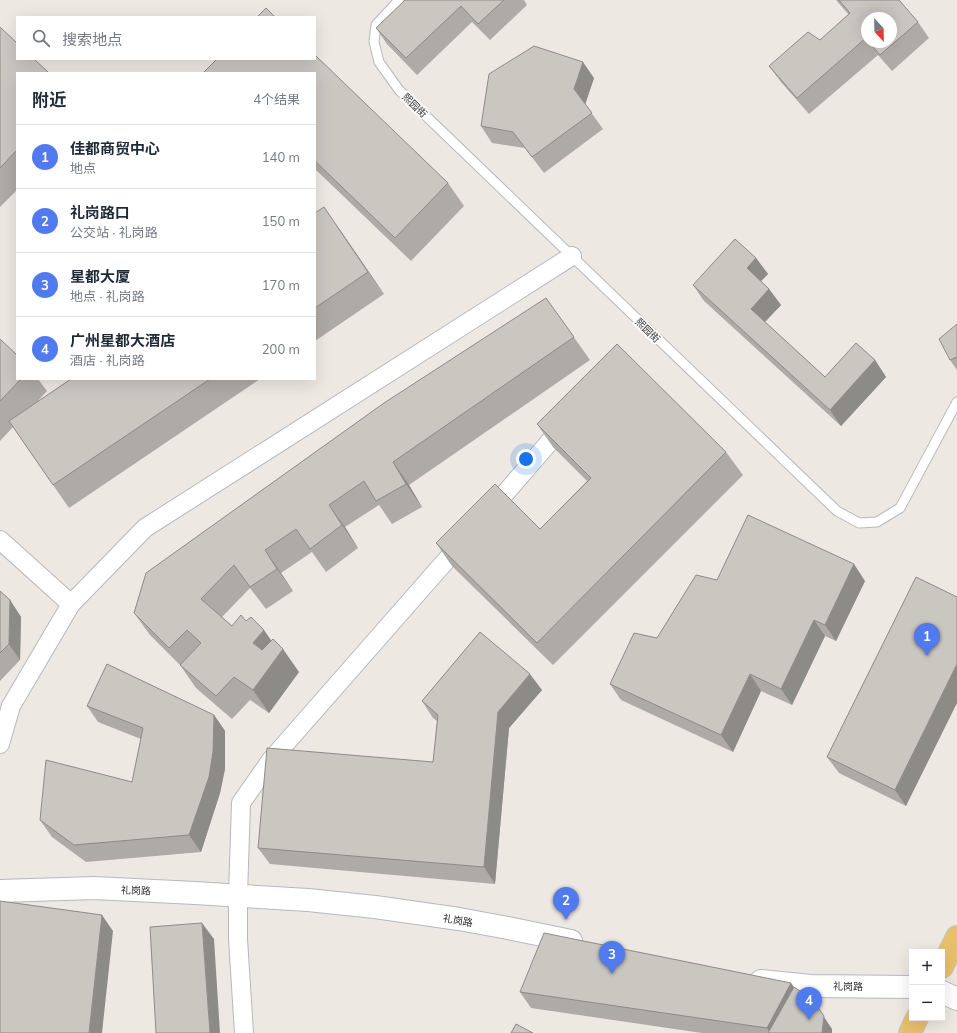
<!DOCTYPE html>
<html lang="zh">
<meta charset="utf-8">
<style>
:root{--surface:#fff;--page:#f6f6f7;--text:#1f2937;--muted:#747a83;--line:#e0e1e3;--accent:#507aed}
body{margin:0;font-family:Mulish,"Noto Sans SC",sans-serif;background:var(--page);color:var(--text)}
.controls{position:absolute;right:12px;bottom:12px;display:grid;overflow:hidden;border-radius:0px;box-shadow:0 4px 16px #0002}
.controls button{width:36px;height:36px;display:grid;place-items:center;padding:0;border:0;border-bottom:1px solid var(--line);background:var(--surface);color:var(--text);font:20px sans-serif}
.compass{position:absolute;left:861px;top:12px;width:36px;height:36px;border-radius:50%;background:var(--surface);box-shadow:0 4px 16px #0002;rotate:158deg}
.you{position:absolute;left:526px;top:459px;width:14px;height:14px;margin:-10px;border:3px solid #fff;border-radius:50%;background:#1a73e8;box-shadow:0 0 0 6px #1a73e833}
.badge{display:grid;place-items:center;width:26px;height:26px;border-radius:50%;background:var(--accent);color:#fff;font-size:13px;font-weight:700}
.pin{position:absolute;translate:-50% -33px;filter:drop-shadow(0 1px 2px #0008)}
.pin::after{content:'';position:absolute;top:21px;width:14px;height:12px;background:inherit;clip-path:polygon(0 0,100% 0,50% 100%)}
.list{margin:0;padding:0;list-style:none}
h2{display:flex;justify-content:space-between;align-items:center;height:52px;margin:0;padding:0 16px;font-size:17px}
h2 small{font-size:13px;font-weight:400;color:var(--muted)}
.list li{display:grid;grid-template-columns:26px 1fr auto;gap:12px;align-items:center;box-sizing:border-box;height:64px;padding:0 16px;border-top:1px solid var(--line)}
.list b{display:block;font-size:15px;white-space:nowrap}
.list p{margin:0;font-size:13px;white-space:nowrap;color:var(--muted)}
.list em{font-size:13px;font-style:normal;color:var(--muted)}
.icon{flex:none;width:22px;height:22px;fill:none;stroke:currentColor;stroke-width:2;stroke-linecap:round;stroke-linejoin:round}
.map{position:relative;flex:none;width:957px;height:1033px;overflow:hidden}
.search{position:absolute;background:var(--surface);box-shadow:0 4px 16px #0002;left:16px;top:16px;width:300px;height:44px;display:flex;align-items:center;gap:10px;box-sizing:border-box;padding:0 14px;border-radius:0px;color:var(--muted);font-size:15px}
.panel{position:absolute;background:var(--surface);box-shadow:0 4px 16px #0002;left:16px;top:72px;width:300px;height:308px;border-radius:0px}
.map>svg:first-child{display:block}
</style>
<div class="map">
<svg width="957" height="1033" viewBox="0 0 957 1033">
<rect width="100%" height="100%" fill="#eee8e2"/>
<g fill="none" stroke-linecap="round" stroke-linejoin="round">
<g stroke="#b5b8c0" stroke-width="11">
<path id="service" d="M399,0L376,25L374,42L379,62L399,90L837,511L859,523L877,522L900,508L957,402"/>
</g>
<g stroke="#b5b8c0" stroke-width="20">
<path id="minor" d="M489,512L565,424
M0,540L71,604
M0,744L11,706L71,604L145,528L572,256
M244,1033L238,939V895L241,803L271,760L464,540"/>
</g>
<g stroke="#b5b8c0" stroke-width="24">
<path id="tertiary" d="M0,891L94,888L195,893L308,900L375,907L459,919L508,928L571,941
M761,981L811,986L912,987
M942,992L957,999"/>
</g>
<g stroke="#c4c4c4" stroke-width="24">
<path id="primary" d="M942,967L957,937
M910,1033L917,1018"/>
</g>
<use href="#service" stroke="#fff" stroke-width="9"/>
<use href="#minor" stroke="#fff" stroke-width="18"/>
<use href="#tertiary" stroke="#fff" stroke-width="22"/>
<use href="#primary" stroke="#e7c06d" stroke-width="22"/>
</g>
<path fill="#aeaaa5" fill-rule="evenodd" d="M405,0H524L527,5L490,40L472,22L417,75L387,44L376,28Z
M836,0H899L918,22L929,38L892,71L878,55L809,114L781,82L769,66L820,40L849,15ZM867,18L891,42H867Z
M0,27L17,73V190L0,207Z
M315,73L448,183L464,206L411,261L315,169Z
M594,78L585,104L603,129L544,173L525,148L492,143L481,126Z
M315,213L340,230L384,294L315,341Z
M756,258L768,274L761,281L769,289L781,305L765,322L825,377L875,360L886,377L841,426L704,301L693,285Z
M546,298L590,360L409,485L422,507L392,524L379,505L345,527L358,548L326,572L312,552L281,573L293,591L266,609L250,588L222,617L232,626L246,621L271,641L299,672L269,713L250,700L232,719L196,688L180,665L150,635L134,613Z
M957,324V370L950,360Z
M0,339L17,379H38L47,391L37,402L71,379H260L69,508L13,427L0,441Z
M537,424L726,452L743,475L553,665L452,566L436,543L540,529L587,481L553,447Z
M717,580L865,581L836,641L825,636L792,705L761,691L733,752L621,700L610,684Z
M0,591L10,600L21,617L20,660L0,681Z
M957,597L906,806L839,773L827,757Z
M542,690L509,728L495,884L270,864L258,848L433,762L437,721L433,718L422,701Z
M87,706L214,715L225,731V769L220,793L201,852L86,862L52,837L40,820L132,782L141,739L98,722Z
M791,983L794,987L832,1029V1033H702L531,1008L520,992Z"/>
<path fill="#8d8b86" d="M583,62L594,78L585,105L574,89Z
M324,207L340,230L384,294L368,272Z
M756,258L768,274L758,284L747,268Z
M769,289L781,305L762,325L751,309Z
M875,360L886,377L841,426L830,410Z
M393,462L409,485L422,507L406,484Z
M329,505L345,527L358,548L342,525Z
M265,550L281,573L293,591L277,569Z
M854,564L865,581L836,641L825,625Z
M10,600L21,617L20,660L9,644Z
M814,620L825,636L792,705L781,689Z
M264,630L280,653L269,665L253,643Z
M283,649L299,672L269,713L253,690Z
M957,664V703L906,806L895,790Z
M530,674L542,690L509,728L495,884L484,867L498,712Z
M750,674L761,691L733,752L721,735Z
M214,715L225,731V769L220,793L201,852L189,835Z
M102,915L113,931L102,1033H89Z
M202,923L214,939L220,1033H210Z
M791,983L802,999L770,1033L767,1028Z
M820,1011L832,1029V1033H822Z"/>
<path fill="#cac6c0" stroke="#8d8b86" d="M405,0H504L478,24L461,6L406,58L376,28Z
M839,0H899L918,22L880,55L869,42H891V18H867V39L866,38L797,98L769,66L808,32L820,40L850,13Z
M266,8L275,17H257Z
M0,27L17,43V59H34L49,73H17V150L0,168Z
M534,46L583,62L574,89L592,113L532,157L513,132L481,126L489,74Z
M315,55L448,183L395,238L315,161V73H203L217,59H315Z
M324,207L368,272L315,308V213Z
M735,239L756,258L747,268L769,289L751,309L825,377L856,343L875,360L830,410L693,285Z
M546,298L574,337L393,462L406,484L376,501L364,481L329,505L342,525L310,549L296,529L265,550L277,569L250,587L234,565L201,599L232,626L241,615L246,621L251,617L264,630L253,643L262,650L273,639L283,649L253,690L234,677L216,696L180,665L201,643L187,630L169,648L134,613L146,573L384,403Z
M957,324V357L950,360L939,339Z
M0,339L17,355V379H21L0,401Z
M617,344L726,452L537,643L436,543L495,484L540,529L591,478L537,424Z
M71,379H210L53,485L9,421Z
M748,515L854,564L825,625L814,620L781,689L750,674L721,735L610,684L634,633L657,638L696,575L717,580Z
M916,577L957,597V664L895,790L827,757Z
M0,591L10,600L9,644L0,653Z
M480,632L530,674L498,712L484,867L258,848L267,748L433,762L438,715L422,701Z
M107,664L214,715L213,752L209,777L189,835L74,845L40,820L46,760L132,782L143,728L87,706Z
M0,901L102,915L89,1033H0Z
M202,923L210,1033H156L150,927Z
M544,933L791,983L767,1028L520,992Z
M794,987L812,999L824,1016L822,1033H768Z
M516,1024L533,1033H511Z"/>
<g text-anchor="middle" stroke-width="3.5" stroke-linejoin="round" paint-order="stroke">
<g font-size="10" fill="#2e2e2e" stroke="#fff">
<text transform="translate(415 105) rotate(44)" y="4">熙园街</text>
<text transform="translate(648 330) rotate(44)" y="4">熙园街</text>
<text transform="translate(136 890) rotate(2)" y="4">礼岗路</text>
<text transform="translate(458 920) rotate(9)" y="4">礼岗路</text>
<text transform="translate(848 986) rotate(1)" y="4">礼岗路</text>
</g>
</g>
</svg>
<div class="controls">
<button>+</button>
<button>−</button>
</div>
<svg class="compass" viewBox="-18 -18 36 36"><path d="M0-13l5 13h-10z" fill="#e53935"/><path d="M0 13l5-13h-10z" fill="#747a83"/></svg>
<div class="you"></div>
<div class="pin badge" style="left:927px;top:656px">1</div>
<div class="pin badge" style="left:566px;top:920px">2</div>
<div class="pin badge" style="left:612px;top:974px">3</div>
<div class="pin badge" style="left:809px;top:1020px">4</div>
<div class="search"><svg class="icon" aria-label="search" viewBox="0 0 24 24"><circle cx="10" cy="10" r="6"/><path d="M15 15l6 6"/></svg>搜索地点</div>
<section class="panel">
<h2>附近<small>4个结果</small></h2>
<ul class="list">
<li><span class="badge">1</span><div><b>佳都商贸中心</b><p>地点</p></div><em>140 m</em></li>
<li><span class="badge">2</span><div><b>礼岗路口</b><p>公交站 · 礼岗路</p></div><em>150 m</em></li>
<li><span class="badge">3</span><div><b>星都大厦</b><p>地点 · 礼岗路</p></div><em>170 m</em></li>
<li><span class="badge">4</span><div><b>广州星都大酒店</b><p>酒店 · 礼岗路</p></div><em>200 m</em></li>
</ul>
</section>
</div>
